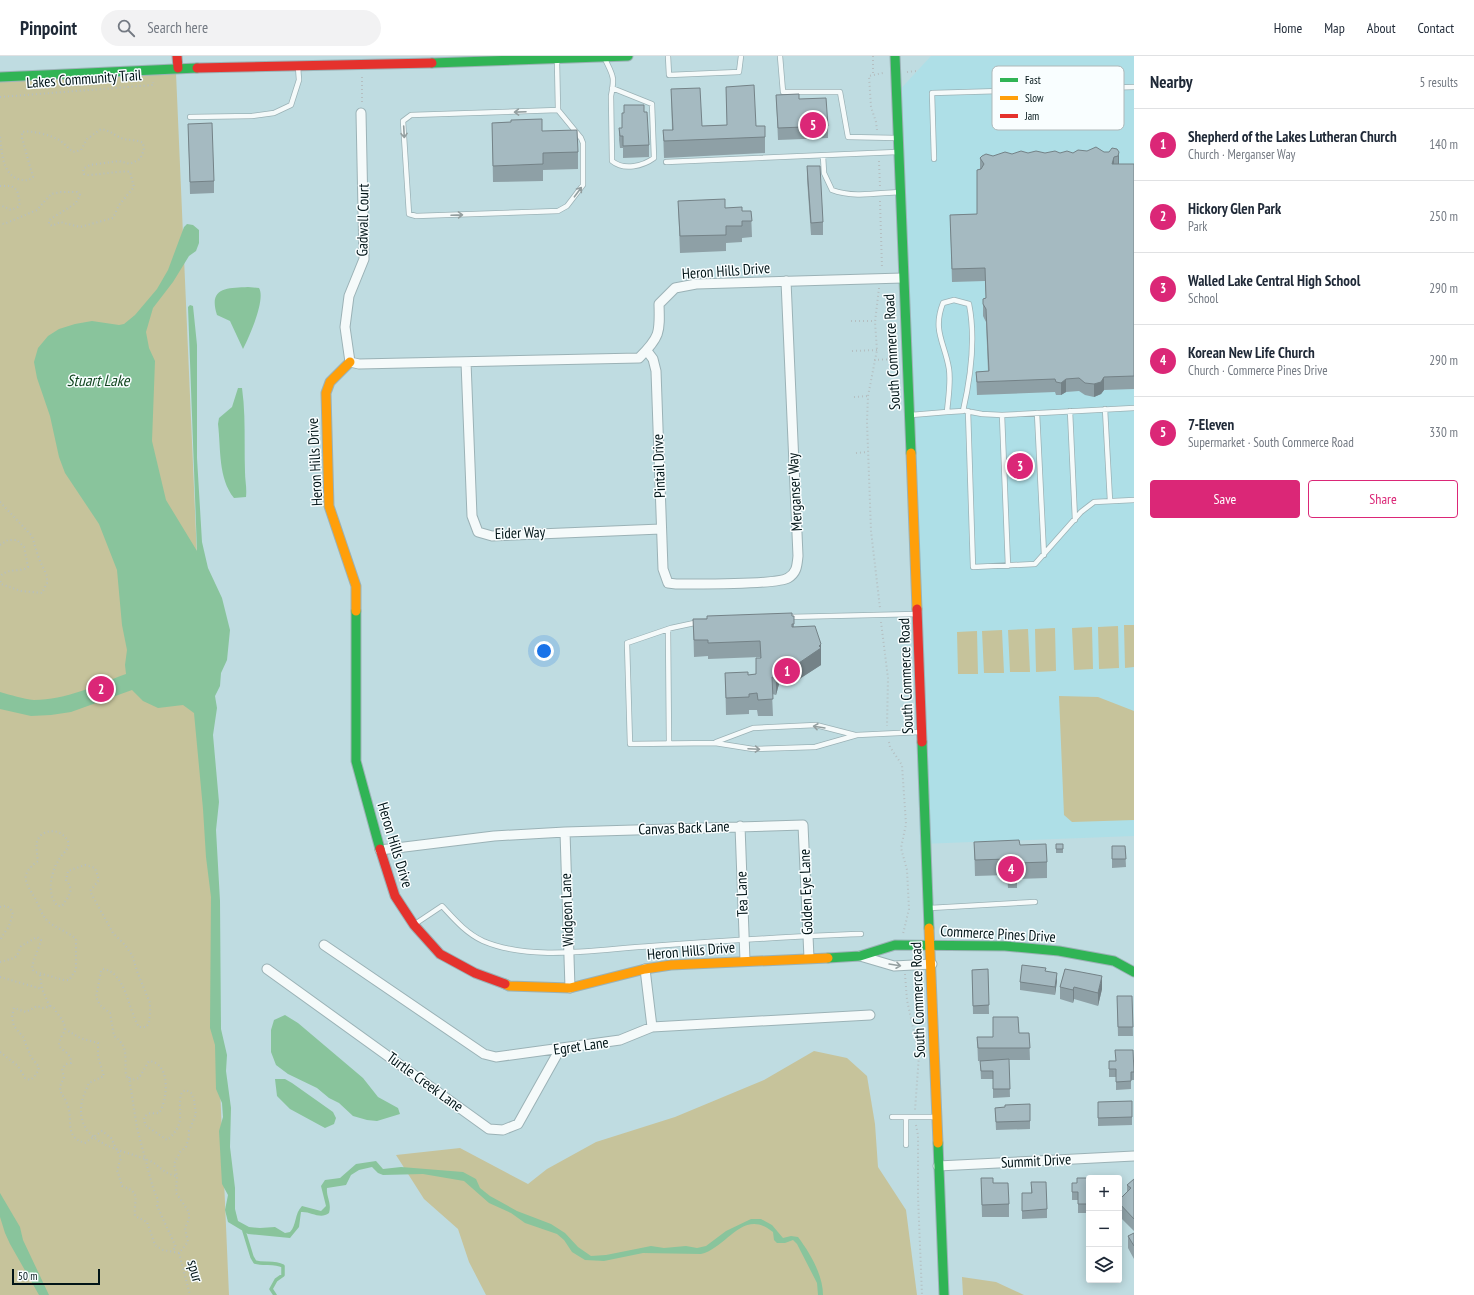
<!DOCTYPE html>
<meta charset="utf-8">
<style>
:root{--surface:#fff;--page:#f2f2f3;--text:#1f2937;--muted:#747a83;--line:#e0e1e3;--accent:#db2777}
body{margin:0;font-family:"PT Sans Narrow",sans-serif;background:var(--page);color:var(--text)}
.controls{position:absolute;right:12px;bottom:12px;display:grid;overflow:hidden;border-radius:4px;box-shadow:0 2px 10px #0003}
.controls button{width:36px;height:36px;display:grid;place-items:center;padding:0;border:0;border-bottom:1px solid var(--line);background:var(--surface);color:var(--text);font:20px sans-serif}
.scale{position:absolute;left:12px;bottom:10px;width:88px;box-sizing:border-box;padding-left:4px;border:2px solid #011417;border-top:0;font-size:11px;line-height:14px;white-space:nowrap;color:#011417;-webkit-text-stroke:3px #f9feff;paint-order:stroke}
.you{position:absolute;left:544px;top:595px;width:14px;height:14px;margin:-10px;border:3px solid #fff;border-radius:50%;background:#1a73e8;box-shadow:0 0 0 6px #1a73e833}
.badge{display:grid;place-items:center;width:26px;height:26px;border-radius:50%;background:var(--accent);color:#fff;font-size:13px;font-weight:700}
.pin{position:absolute;translate:-50% -50%;border:2px solid #fff;box-shadow:0 1px 4px #0006}
.list{margin:0;padding:0;list-style:none}
h2{display:flex;justify-content:space-between;align-items:center;height:52px;margin:0;padding:0 16px;font-size:17px}
h2 small{font-size:13px;font-weight:400;color:var(--muted)}
.list li{display:grid;grid-template-columns:26px 1fr auto;gap:12px;align-items:center;box-sizing:border-box;height:72px;padding:0 16px;border-top:1px solid var(--line)}
.list b{display:block;font-size:15px;white-space:nowrap}
.list p{margin:0;font-size:13px;white-space:nowrap;color:var(--muted)}
.list em{font-size:13px;font-style:normal;color:var(--muted)}
.actions{display:flex;gap:8px;padding:12px 16px}
.actions a{flex:1;padding:9px 0;border:1px solid var(--accent);border-radius:4px;text-align:center;font-size:14px;color:var(--accent)}
.actions .main{background:var(--accent);color:#fff}
.icon{flex:none;width:22px;height:22px;fill:none;stroke:currentColor;stroke-width:2;stroke-linecap:round;stroke-linejoin:round}
.map{position:relative;flex:none;width:1134px;height:1239px;overflow:hidden}
header{display:flex;align-items:center;gap:24px;box-sizing:border-box;height:56px;padding:0 20px;background:var(--surface);border-bottom:1px solid var(--line)}
header strong{font-size:19px}
nav{display:flex;gap:22px;margin-inline-start:auto;font-size:14px}
.search{width:280px;height:36px;background:var(--page);display:flex;align-items:center;gap:10px;box-sizing:border-box;padding:0 14px;border-radius:22px;color:var(--muted);font-size:15px}
main{display:flex}
aside{flex:1;background:var(--surface)}
.map>svg:first-child{display:block}
</style>
<header>
<strong>Pinpoint</strong>
<div class="search"><svg class="icon" aria-label="search" viewBox="0 0 24 24"><circle cx="10" cy="10" r="6"/><path d="M15 15l6 6"/></svg>Search here</div>
<nav><a>Home</a><a>Map</a><a>About</a><a>Contact</a></nav>
</header>
<main>
<div class="map">
<svg width="1134" height="1239" viewBox="0 0 1134 1239">
<rect width="100%" height="100%" fill="#bfdce1"/>
<path fill="#aedfe7" d="M931,0H1134V780L920,788L894,40Z"/>
<path fill="#c6c39b" d="M176,17L229,1239H0V26Z
M1124,569H1134V611L1125,612Z
M1118,570L1119,612L1099,613L1098,571Z
M1092,571L1093,613L1074,614L1072,572Z
M1055,572L1056,615L1036,616L1035,573Z
M1028,573L1030,616H1010L1008,574Z
M1002,574L1004,617H984L982,575Z
M977,575L978,618H958L957,576Z
M1059,640L1098,641L1134,655V764L1072,766L1064,759Z
M814,995L847,1002L867,1020L875,1068L878,1111L906,1154L917,1239H486L469,1206L458,1173L424,1143L396,1099L460,1092L528,1128L547,1113L596,1086L675,1061L764,1024Z
M962,1221L996,1226L1024,1239H963Z"/>
<path fill="#89c49c" d="M187,168L193,169L199,174V187L196,195L189,200L173,226L153,252L146,276L149,292L155,305L152,385L166,444L197,495L188,251L190,249L193,250L197,289V402L202,486L208,512L222,542L230,574L227,604L221,617L220,630L215,640L217,652L213,679L219,746L216,774L220,845L221,973L227,999L226,1015L231,1052L230,1091L235,1132V1153L238,1165L249,1171L260,1172L275,1171L285,1177L290,1176C297,1169 294,1158 302,1150L321,1155L326,1150L321,1130L325,1124L340,1122L356,1108L376,1105L383,1113L401,1111L463,1116L476,1123L480,1132L490,1140L517,1155L551,1168L565,1177L578,1191L591,1200L606,1199L651,1190L664,1192L686,1190L697,1192L706,1190L726,1175L751,1163H761L772,1169L783,1182L791,1180L798,1181C810,1197 823,1219 823,1239H818L817,1227L797,1188L793,1184L785,1187H777L774,1184L773,1176C743,1151 727,1192 701,1198L643,1197L604,1205L585,1204L572,1196L564,1184L557,1178L525,1167L511,1157L489,1147L464,1125L423,1118L383,1119L378,1117L372,1111L359,1114L351,1119L346,1129L327,1132C326,1141 332,1147 329,1157C320,1164 311,1155 301,1156L299,1171L290,1182L248,1178L228,1166L225,1154L228,1139L222,1128L219,1075L223,1061L222,1047L216,1033L215,989L210,972L211,841L206,801L203,753L194,657L183,649L158,652L143,645L132,634L71,656L51,659L31,660L0,653V636C11,639 23,643 34,644C66,644 96,629 126,618L125,609L127,594L122,569L117,514L99,468L65,417L59,401L50,360L37,322L34,306L38,292L48,280L59,273L75,268L92,265L119,269L124,268L135,259L157,233L168,214L184,171Z
M248,231L259,232C266,243 249,282 243,293L230,265L217,259C208,231 227,232 248,231Z
M238,332H242C246,360 244,388 245,416C245,424 247,432 246,441L234,442C218,422 221,393 218,368L219,362L232,351Z
M285,959L298,967L363,1022L378,1041L398,1052L400,1058L377,1065L367,1064L353,1060L339,1047L329,1042L317,1032L288,1018L276,1009L271,996V974L274,964Z
M275,1023H285L292,1027L333,1056L336,1062L334,1068L325,1072L290,1053L277,1040Z
M0,1137L20,1171L23,1184L49,1239H39L10,1188L5,1177L0,1161Z"/>
<g fill="none" stroke-linecap="round" stroke-linejoin="round">
<path stroke="#89c49c" stroke-width="3.5" d="M244,1175L252,1201L255,1206C265,1209 273,1205 283,1210V1219L276,1224L271,1233L275,1239"/>
<g stroke="#9bb2b6" stroke-width="6">
<path id="lane" d="M668,0L669,19L739,16L741,0
M780,0L783,36H840L848,81L897,82
M605,3C613,20 615,20 611,40L612,105C624,115 643,110 654,102L652,48L612,32
M557,5L558,54L581,82L583,87V129L567,150L558,155L416,160L409,158L403,65L411,59L558,54
M190,61L252,60L274,57L291,49L299,24L298,11
M823,100L824,117L832,134C853,142 878,137 899,136
M934,103L932,37L1134,31
M666,106L897,96
M1105,353L1110,445
M966,355L982,358L1002,359L1134,352
M968,355L973,511L1035,508L1081,456L1094,446L1134,444
M1070,355L1075,464
M1037,357L1044,499
M911,359L947,356C948,343 951,327 949,313C945,287 932,275 943,247L954,244L969,248C976,283 971,320 963,355L947,356
M1002,359L1008,510
M788,561L916,558
M699,566L671,572L627,587L630,688L715,687L753,693L815,691L857,679L920,676
M668,573L669,687
M716,686L753,672L816,669L855,679
M930,852L1035,846
M415,868L442,850C455,864 466,877 483,885C532,906 600,893 652,890C721,885 791,880 861,878
M892,1061H935
M906,1061V1089"/>
</g>
<g stroke="#9bb2b6" stroke-width="11">
<path id="street" d="M361,57L364,203L349,240L345,271L350,306L359,308L639,302C660,281 660,277 659,248L675,232L696,228L903,222
M647,295L653,303L656,315L663,513L668,527L676,528C696,528 776,529 788,522C797,517 797,509 798,500L786,225
M466,306L472,460L478,476L492,480L661,473
M740,770L745,905
M565,776L570,932
M380,794L494,780L565,776L803,769L809,902
M324,889L484,998L496,1001L620,984L652,971L870,959
M860,900L894,910L932,908
M267,913L489,1073L503,1074L518,1068L560,993
M645,913L652,971
M938,1110L1134,1100"/>
</g>
<g stroke="#9bb2b6" stroke-width="11">
<path id="fast" d="M895,0L911,397
M432,7L628,0
M0,21L197,12
M356,555V705L380,793
M922,686L929,872
M828,902L860,900L895,889L1005,890L1059,895L1114,905L1134,916
M938,1087L944,1239"/>
</g>
<g stroke="#9bb2b6" stroke-width="11">
<path id="slow" d="M350,306L330,326L326,337L329,450L356,530V555
M911,397L917,553
M929,872L938,1087
M505,928L509,930L570,932L645,913L671,909L828,902"/>
</g>
<g stroke="#9bb2b6" stroke-width="11">
<path id="jam" d="M177,0L178,12
M197,12L432,7
M917,553L922,686
M380,793L395,840L414,869L440,898L475,917L505,928"/>
</g>
<path stroke="#b5bfc1" stroke-width="2" stroke-dasharray="1 3" stroke-linecap="butt" d="M873,0V18
M907,16L917,15
M362,21V48
M0,41L153,29V26
M877,74L876,66L871,51L869,20L883,17
M0,81C2,96 2,117 18,123C25,125 28,125 33,121L22,82V76C31,74 51,79 59,84C64,87 68,92 73,96L81,94L87,83L101,73C109,74 114,79 121,82C128,85 137,83 143,87L144,94L140,103L130,108L119,105L90,109L83,113L84,118L88,119C97,119 125,114 130,116L134,131L119,149L113,162L80,171L60,166L52,170L49,168V164L76,147L80,139L77,136H61L51,138L37,154L4,168L0,167
M879,105L880,130
M0,130H11L17,134L20,147L18,151L11,154L0,149
M880,145L882,212
M879,232L875,266L877,294L868,340L867,366L871,475L880,552
M851,265H875
M852,295L877,294
M874,304L895,303
M854,341L868,340
M856,397L868,396
M0,446L32,480L39,503L47,520V527L42,537L21,535L1,528L0,524
M0,489L8,484H17L24,491L28,511C20,517 7,511 0,521
M881,566L888,622L887,670
M889,686L890,691L902,709L906,768L901,792L907,814L909,853L903,878
M0,851L6,850L10,852L13,858L9,870L0,884
M0,906L14,902L17,900L21,890L37,881L41,884C39,893 33,903 32,913L35,916L64,924H69L76,914V883C68,876 58,873 50,867C42,861 40,852 36,844C26,826 18,820 38,805C37,799 36,792 37,786C40,774 56,772 64,780C75,790 63,796 58,805C51,817 46,839 58,850H62C69,839 75,835 66,824L68,815L85,809L95,812L99,824L90,835L92,839L113,877L125,889L132,899L138,918L150,947V958L149,967L146,971H139C128,954 126,916 103,913L101,915L96,941L100,949L110,957L114,980C130,991 124,1003 126,1020L132,1024L139,1022L149,1005C171,1007 168,1044 159,1057C151,1058 149,1055 144,1062L145,1069L167,1084C189,1066 175,1054 182,1036L186,1034L191,1037L194,1044L196,1058L189,1075V1081L186,1091L180,1096L174,1108L177,1120L176,1137L189,1156V1163L185,1172L188,1186L179,1197L163,1194L155,1189L147,1166L135,1160C133,1144 143,1137 122,1130L117,1114L121,1102L111,1082L102,1075L85,1087C64,1081 73,1066 68,1050C64,1037 55,1037 64,1022L62,1013L66,1008L71,1007C71,997 64,996 59,990C59,984 61,982 63,978C69,968 58,960 54,952L51,950L43,952L37,950L26,956L14,952L12,961L14,970L23,981L31,1001L39,1011C38,1016 35,1021 30,1024L25,1022L18,1010L0,996
M905,918L907,944L919,999L915,1054
M40,919L42,933L50,951
M0,921L42,933
M65,973L80,982L98,987V1001L104,1020L89,1027C86,1034 81,1044 81,1053C80,1089 123,1094 148,1104C160,1109 163,1118 177,1120
M129,1021L137,1072L153,1132L158,1144L157,1150L176,1191L174,1193V1196
M916,1069L918,1079V1141L922,1239
M179,1197L190,1239"/>
<use href="#lane" stroke="#f5fafa" stroke-width="4.5"/>
<use href="#street" stroke="#f5fafa" stroke-width="9"/>
<use href="#fast" stroke="#30b455" stroke-width="9"/>
<use href="#slow" stroke="#ff9f0a" stroke-width="9"/>
<use href="#jam" stroke="#e5322d" stroke-width="9"/>
</g>
<path fill="#8ea0a6" d="M726,31L756,70L765,81V97L664,102L663,74H672L671,33L702,70L727,69Z
M776,39L799,43L828,70V82L778,84Z
M644,56L649,89V101L623,102V92H620L619,84V72H622V57Z
M511,66L542,75L578,96V113L543,114V125L493,126L492,67Z
M188,68L214,125V137L190,138Z
M1117,93L1119,108H1134V333L1104,334L1101,338L1094,341L1085,339L1079,335L1066,336L1061,339H1056L1055,336L977,339L976,316L988,315L986,266L983,260V243L986,242L985,225L952,226L950,159L977,158L980,113V102L1012,98L1045,97H1073L1109,96Z
M807,110L823,166V179H811L807,123Z
M678,145L725,152L742,155H751L752,181L742,182V186L726,187V195L680,197Z
M794,560V571L821,605V609L790,629L779,628L776,639L772,638L773,660H758L757,654H749V658L726,659L725,617L748,619L756,618V602H760V601L708,603V600L694,601L693,563Z
M974,786L1020,789L1047,806V822L1017,823V832H1008L1007,819L975,820Z
M1056,788H1063V797H1056Z
M1112,790H1125L1126,811L1112,812Z
M988,913L989,958H973L972,914Z
M1065,913L1102,933L1098,950L1074,943L1073,947L1060,943V931Z
M1046,915L1057,925L1055,939L1020,934V926Z
M1117,940H1132L1133,980H1118Z
M1019,977H1029L1030,1004H1009L1010,1041L993,1042V1023H981L980,1005H978L977,981H993Z
M1109,1005L1134,1016V1024H1131V1033L1116,1034V1021H1109Z
M1132,1045V1069L1098,1070V1046Z
M1030,1048V1073L996,1074L995,1052L1005,1051Z
M981,1122L993,1127L1009,1148V1161H982Z
M1089,1122V1157H1078V1144H1072V1127H1077Z
M1134,1123V1175L1119,1160V1144L1127,1136V1129Z
M1031,1126L1047,1153V1162L1022,1163V1137H1031Z
M1134,1177V1203L1128,1192V1180Z"/>
<path fill="#748287" d="M1119,96V108L1118,113V100Z
M1114,101V113L1112,108Z
M1104,321V334L1101,338L1094,341V328Z
M1066,323V336L1061,339V327Z
M821,588V609L790,629V613Z
M779,612V628L776,639V623Z
M1057,917V925L1055,939V931Z
M1102,920V933L1098,950V937Z
M1074,931V943L1073,947V934Z"/>
<path fill="#a5bac1" stroke="#748287" d="M754,29L756,70H765V81L664,85L663,74H673L671,33L700,32L702,70L727,69L726,31Z
M799,38V43L826,42L828,70L778,72L776,39Z
M624,49H644V56H647L649,89L623,90V80H620L619,72H622V57H624Z
M542,63V75L577,74L578,96L543,97V108L493,110L492,67L511,66V64Z
M212,67L214,125L190,126L188,68Z
M1096,91L1104,96H1109L1112,92L1117,93L1119,96L1118,100L1114,101L1112,108H1134V320L1104,321L1101,326L1094,328L1085,327L1079,322L1066,323L1061,327L1056,326L1055,323L977,326L976,316L989,315L986,253L983,248V243L986,242L985,212L952,213L950,159L977,158V114L981,113L984,108L980,102L982,100L986,98L993,100L1005,96L1012,98L1021,95L1028,97L1036,95L1045,97L1055,95L1060,97L1067,95L1073,97L1078,94L1087,95Z
M807,110H820L823,166L811,167Z
M725,143V152L742,151V155H751L752,165H742V170H726V179L680,180L678,145Z
M792,557V560H794V568H792V571L815,570L821,588L819,590L821,592L790,613L779,612L776,623L772,621L773,643L758,644L757,637L749,638V641L726,642L725,617L748,616V619L756,618V602H761L760,585L708,587V584H694L693,563H707V560Z
M1019,784L1020,789L1046,788L1047,806L1017,807V816H1008L1007,803L975,804L974,786Z
M1056,788H1063V793H1056Z
M1112,790H1125L1126,803H1112Z
M1022,909L1046,912L1045,915L1057,917L1055,931L1020,926Z
M988,913L989,949L973,950L972,914Z
M1065,913L1102,920L1098,937L1074,931L1073,934L1060,931Z
M1117,940H1132L1133,971H1118Z
M993,961H1018L1019,977H1029L1030,992H978L977,981H993Z
M1115,994H1133L1134,1016H1131V1025L1116,1026V1013H1109V1005H1116Z
M1009,1003L1010,1033H993V1015H981L980,1005Z
M1132,1045V1061L1098,1062V1046Z
M1030,1048V1065L996,1066L995,1052L1005,1051V1049Z
M981,1122H993V1127H1008L1009,1148L982,1149Z
M1077,1122H1093H1089V1148H1078V1136H1072V1127H1077Z
M1134,1123V1163L1119,1147V1144L1131,1132L1127,1129Z
M1031,1126H1046L1047,1153L1022,1155V1137H1032Z
M1134,1177V1190L1128,1180Z"/>
<defs><path id="oneway-shaft" d="M-6 0H5M1.5-3L5.5 0L1.5 3" fill="none" stroke-width="1.6" stroke-linecap="round" stroke-linejoin="round"/></defs>
<g stroke="#939e9f">
<use href="#oneway-shaft" transform="translate(520 56) rotate(178)"/>
<use href="#oneway-shaft" transform="translate(404 76) rotate(87)"/>
<use href="#oneway-shaft" transform="translate(578 136) rotate(-53)"/>
<use href="#oneway-shaft" transform="translate(457 159) rotate(-2)"/>
<use href="#oneway-shaft" transform="translate(819 671) rotate(-171)"/>
<use href="#oneway-shaft" transform="translate(754 693) rotate(3)"/>
<use href="#oneway-shaft" transform="translate(895 909) rotate(9)"/>
</g>
<g text-anchor="middle" stroke-width="3" stroke-linejoin="round" paint-order="stroke">
<g font-size="15" fill="#011417" stroke="#f9feff">
<text transform="translate(84 23) rotate(-4)" y="5">Lakes Community Trail</text>
<text transform="translate(363 164) rotate(-89)" y="5">Gadwall Court</text>
<text transform="translate(726 215) rotate(-4)" y="5">Heron Hills Drive</text>
<text transform="translate(892 296) rotate(-93)" y="5">South Commerce Road</text>
<text transform="translate(315 406) rotate(-93)" y="5">Heron Hills Drive</text>
<text transform="translate(659 410) rotate(-92)" y="5">Pintail Drive</text>
<text transform="translate(795 436) rotate(-93)" y="5">Merganser Way</text>
<text transform="translate(520 477) rotate(-2)" y="5">Eider Way</text>
<text transform="translate(906 620) rotate(-92)" y="5">South Commerce Road</text>
<text transform="translate(684 772) rotate(-2)" y="5">Canvas Back Lane</text>
<text transform="translate(395 789) rotate(73)" y="5">Heron Hills Drive</text>
<text transform="translate(806 836) rotate(-92)" y="5">Golden Eye Lane</text>
<text transform="translate(742 838) rotate(-92)" y="5">Tea Lane</text>
<text transform="translate(567 854) rotate(-92)" y="5">Widgeon Lane</text>
<text transform="translate(998 878) rotate(3)" y="5">Commerce Pines Drive</text>
<text transform="translate(691 895) rotate(-5)" y="5">Heron Hills Drive</text>
<text transform="translate(918 944) rotate(-92)" y="5">South Commerce Road</text>
<text transform="translate(581 990) rotate(-8)" y="5">Egret Lane</text>
<text transform="translate(425 1026) rotate(36)" y="5">Turtle Creek Lane</text>
<text transform="translate(1036 1105) rotate(-3)" y="5">Summit Drive</text>
<text transform="translate(195 1215) rotate(75)" y="5">spur</text>
</g>
<g font-size="16" font-style="italic" fill="#124620" stroke="#f9feff">
<text x="98" y="330">Stuart Lake</text>
</g>
</g>
<rect x="992" y="10" width="132" height="64" rx="6" fill="#f9feff" stroke="#afb8b9" stroke-width="1"/>
<rect x="1000" y="22" width="18" height="4" fill="#30b455"/>
<rect x="1000" y="40" width="18" height="4" fill="#ff9f0a"/>
<rect x="1000" y="58" width="18" height="4" fill="#e5322d"/>
<g font-size="11" fill="#011417">
<text x="1025" y="28">Fast</text>
<text x="1025" y="46">Slow</text>
<text x="1025" y="64">Jam</text>
</g>
</svg>
<div class="controls">
<button>+</button>
<button>−</button>
<button><svg class="icon" aria-label="layers" viewBox="0 0 24 24"><path d="M12 4l9 5-9 5-9-5zM3 14l9 5 9-5"/></svg></button>
</div>
<div class="scale">50 m</div>
<div class="you"></div>
<div class="pin badge" style="left:787px;top:615px">1</div>
<div class="pin badge" style="left:101px;top:633px">2</div>
<div class="pin badge" style="left:1020px;top:410px">3</div>
<div class="pin badge" style="left:1011px;top:813px">4</div>
<div class="pin badge" style="left:813px;top:69px">5</div>
</div>
<aside>
<h2>Nearby<small>5 results</small></h2>
<ul class="list">
<li><span class="badge">1</span><div><b>Shepherd of the Lakes Lutheran Church</b><p>Church · Merganser Way</p></div><em>140 m</em></li>
<li><span class="badge">2</span><div><b>Hickory Glen Park</b><p>Park</p></div><em>250 m</em></li>
<li><span class="badge">3</span><div><b>Walled Lake Central High School</b><p>School</p></div><em>290 m</em></li>
<li><span class="badge">4</span><div><b>Korean New Life Church</b><p>Church · Commerce Pines Drive</p></div><em>290 m</em></li>
<li><span class="badge">5</span><div><b>7-Eleven</b><p>Supermarket · South Commerce Road</p></div><em>330 m</em></li>
</ul>
<div class="actions"><a class="main">Save</a><a>Share</a></div>
</aside>
</main>
